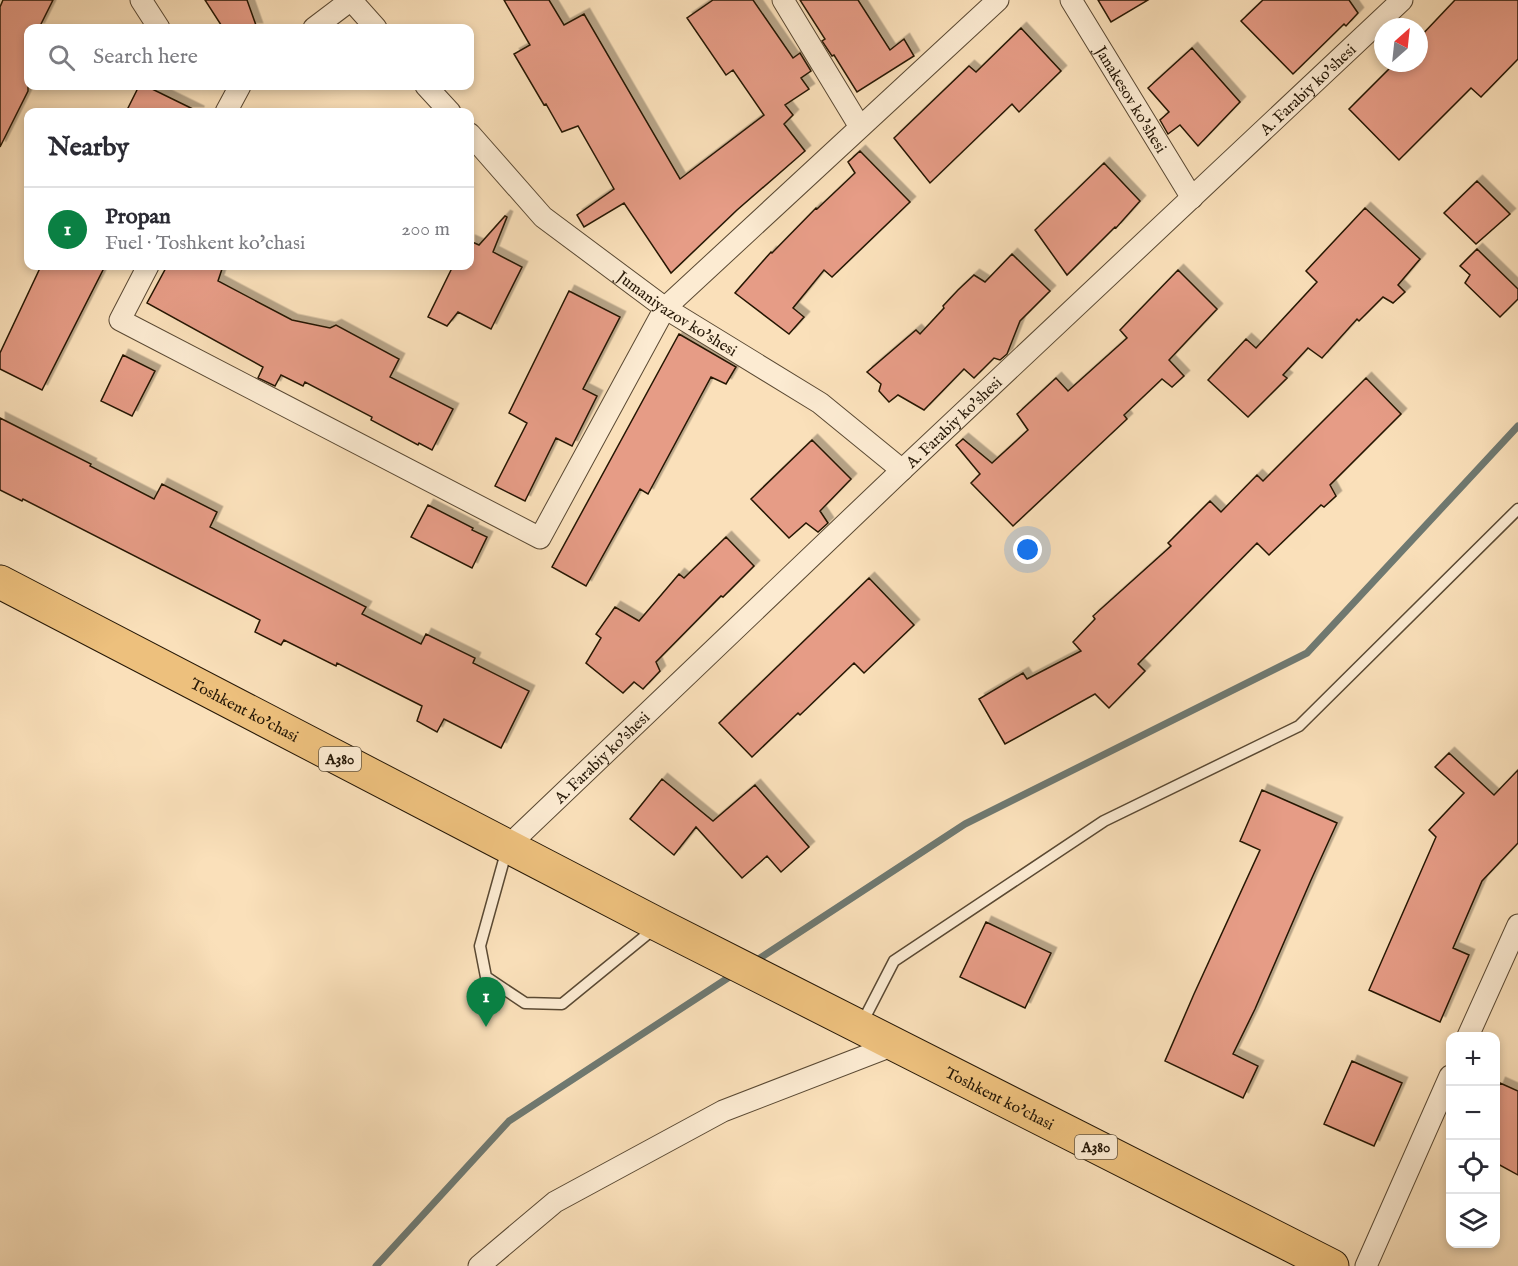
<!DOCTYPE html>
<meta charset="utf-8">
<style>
:root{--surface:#fff;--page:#f7f7f7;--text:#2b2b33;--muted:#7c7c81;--line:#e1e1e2;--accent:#0b8043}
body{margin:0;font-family:"IM FELL English",serif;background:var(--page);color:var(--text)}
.controls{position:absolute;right:18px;bottom:18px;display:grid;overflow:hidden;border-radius:12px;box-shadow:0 3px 9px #0003}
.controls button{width:54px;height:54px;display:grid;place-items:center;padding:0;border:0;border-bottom:2px solid var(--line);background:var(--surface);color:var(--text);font:30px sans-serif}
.compass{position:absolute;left:1374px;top:18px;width:54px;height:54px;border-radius:50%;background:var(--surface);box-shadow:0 3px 9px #0003;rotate:27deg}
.you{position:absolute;left:1028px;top:550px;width:21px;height:21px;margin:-15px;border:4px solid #fff;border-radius:50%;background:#1a73e8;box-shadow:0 0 0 9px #1a73e833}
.badge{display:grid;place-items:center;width:39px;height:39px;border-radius:50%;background:var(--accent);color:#fff;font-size:20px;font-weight:700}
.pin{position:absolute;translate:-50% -50px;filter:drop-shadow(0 2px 3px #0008)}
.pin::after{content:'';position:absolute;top:32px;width:21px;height:18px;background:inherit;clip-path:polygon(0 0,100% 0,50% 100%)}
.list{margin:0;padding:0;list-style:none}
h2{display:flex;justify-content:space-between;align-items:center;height:78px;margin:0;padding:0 24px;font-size:26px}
h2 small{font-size:20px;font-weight:400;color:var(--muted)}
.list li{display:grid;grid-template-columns:39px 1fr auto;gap:18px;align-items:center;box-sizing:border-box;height:84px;padding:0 24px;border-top:2px solid var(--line)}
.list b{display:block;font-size:22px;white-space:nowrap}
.list p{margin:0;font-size:20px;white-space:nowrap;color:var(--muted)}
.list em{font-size:20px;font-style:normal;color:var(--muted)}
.icon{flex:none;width:33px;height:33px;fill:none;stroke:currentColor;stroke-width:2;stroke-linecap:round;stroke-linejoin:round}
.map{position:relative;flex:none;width:1518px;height:1266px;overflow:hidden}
.search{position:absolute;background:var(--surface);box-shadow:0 3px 9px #0003;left:24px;top:24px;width:450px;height:66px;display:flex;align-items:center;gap:15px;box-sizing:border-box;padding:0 21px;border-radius:12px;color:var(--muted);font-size:22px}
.panel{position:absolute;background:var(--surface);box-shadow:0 3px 9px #0003;left:24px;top:108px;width:450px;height:162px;border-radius:12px}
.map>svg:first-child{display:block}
</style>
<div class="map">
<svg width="1518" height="1266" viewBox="0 0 1518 1266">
<defs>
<filter id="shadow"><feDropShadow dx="5.5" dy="-5.5" stdDeviation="0" flood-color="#0004"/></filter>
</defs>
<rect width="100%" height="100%" fill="#fae0ba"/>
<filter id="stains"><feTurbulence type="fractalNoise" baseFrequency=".00333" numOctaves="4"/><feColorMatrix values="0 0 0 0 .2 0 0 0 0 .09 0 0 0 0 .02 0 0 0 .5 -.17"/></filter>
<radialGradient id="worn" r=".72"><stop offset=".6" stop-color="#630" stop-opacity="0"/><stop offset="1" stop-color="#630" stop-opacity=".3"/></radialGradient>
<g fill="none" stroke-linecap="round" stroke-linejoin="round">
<path stroke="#6f7971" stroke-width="7" d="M754,962L965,824L1307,653L1518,426
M376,1266L509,1121L734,974"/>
</g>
<path fill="#e69c86" stroke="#251706" stroke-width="1.5" filter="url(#shadow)" d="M3,0H53L39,28H28V91L0,147V7Z
M205,0H247L257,28H223Z
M504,0H549L564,25L584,14L680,179L764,115L733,70L726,75L687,18L713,0H753L793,58L800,53L811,71L801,78L809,89L785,105L793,115L784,124L805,151L737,210L671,273L624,203L584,227L577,215L614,189L578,126L562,132L546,104L544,105L514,54L530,45Z
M800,0H858L890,50L904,39L914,56L857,92L834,55L832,56L822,41L825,39Z
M1098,0H1148L1111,22Z
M1263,0H1349L1358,13L1346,26L1344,24L1293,74L1241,21Z
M1455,0H1518V59L1481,97L1471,88L1399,160L1349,109L1395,63H1419V38Z
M1021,28L1061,71L1019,112L1012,104L930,183L894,138L969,66L976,72Z
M1192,48L1240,102L1198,146L1180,125L1168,134L1160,120L1169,112L1148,88Z
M139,86H146L199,112H126Z
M860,151L910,202L832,277L824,270L793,308L804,317L789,334L735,293L771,252L772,253L816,208L817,209L855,173L848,162Z
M1104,163L1140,201L1116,228L1115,227L1067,275L1035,230Z
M1477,181L1510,214L1476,244L1444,213Z
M1365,208L1420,259L1398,285L1405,292L1393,303L1383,297L1359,321L1357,319L1322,358L1308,348L1283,375L1287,378L1248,417L1208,380L1246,339L1256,348L1317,282L1306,271Z
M505,216L507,217L493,252L522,267L491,329L458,312L447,326L428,317L453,266H470V241L479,245Z
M1477,249L1518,289V299L1500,317L1465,283L1470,275L1460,266Z
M1012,254L1050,291L1020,321L1007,354L1000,360L994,358L974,378L964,369L924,410L898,395L889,402L879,391L881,384L867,372L916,330L920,334L944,308L943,306L958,290L974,275L985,282Z
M41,266H105L42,390L0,369V353Z
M167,266H223L218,281L292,320L330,328L336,325L399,359L390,377L453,409L432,450L419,443L418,445L371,420L372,417L305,382L303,386L281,375L275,386L258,378L263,367L147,303Z
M1178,270L1217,309L1169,360L1184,376L1172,387L1162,379L1124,415L1127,419L1013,526L971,483L980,474L956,445L963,439L992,463L1028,430L1017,414L1056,378L1068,391L1127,338L1120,330Z
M569,291L620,317L583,389L597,396L572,446L556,438L525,501L495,486L527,423L509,413Z
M679,334L736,367L726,384L711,377L648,494L640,489L586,586L552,567Z
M123,355L155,371L132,416L101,401Z
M1366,378L1401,414L1330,485L1336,496L1324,507L1321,505L1269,555L1257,543L1138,664L1145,671L1109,708L1095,694L1005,744L979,699L1023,673L1027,679L1081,651L1073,642L1095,619L1093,616L1171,546L1168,543L1210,501L1221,512L1257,475L1263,481Z
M0,418L91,464L90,466L154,499L162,484L217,512L210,527L366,607L362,614L421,644L426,634L475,658L473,663L529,691L501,748L444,719L437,732L417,721L422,706L337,663L336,666L284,640L281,645L255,632L260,620L23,499L22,501L0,490Z
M812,440L851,479L820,511L828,523L818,532L806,523L789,538L751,499Z
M428,505L473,528L472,530L487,537L472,568L411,537Z
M726,537L754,566L723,597L721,596L656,662L660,671L643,689L634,682L623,693L586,663L601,638L596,634L615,607L639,621L679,574L684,578Z
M869,578L914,625L864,673L854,663L800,715L798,713L752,757L719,723Z
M1449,753L1494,795L1518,770V843L1482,881L1453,948L1469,955L1440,1022L1369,990L1436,837L1429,830L1464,793L1435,767Z
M662,779L713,821L755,785L809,847L781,872L767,856L742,878L696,827L674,855L630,819Z
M1262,790L1337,823L1311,880L1255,1009L1233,1054L1258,1066L1243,1098L1165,1061L1194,994L1260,850L1240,841Z
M986,922L1051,953L1025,1008L960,977Z
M1352,1061L1402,1083L1374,1146L1324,1124Z
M1500,1083L1518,1091V1175L1496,1163V1093Z"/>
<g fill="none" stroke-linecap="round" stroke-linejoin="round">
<g stroke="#5a4933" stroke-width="13">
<path id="service" d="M507,849L480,946L486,977L525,1003L562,1004L655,928
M861,1025L894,961L1104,821L1299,726L1518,509"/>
</g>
<g stroke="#5a4933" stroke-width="23">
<g id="minor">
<path d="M141,0L159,28"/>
<path d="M351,0L376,28"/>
<path d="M783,0L860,127"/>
<path id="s1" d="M1071,0L1192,198"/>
<path d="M314,28L351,0"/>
<path d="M426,86L450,112"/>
<path d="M226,112L240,86"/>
<path id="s2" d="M470,134L543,217L665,308L820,403L902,470"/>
<path d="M148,266L120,320L540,538L665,308L998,0"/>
<path id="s3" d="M508,846L902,470L1402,0"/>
<path d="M1468,1036L1518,925"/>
<path d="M479,1266L555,1202L723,1111L894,1045"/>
<path d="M1366,1266L1450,1076"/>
</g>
</g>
<g stroke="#251706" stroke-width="35">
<g id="trunk">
<path id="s4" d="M0,582L659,925L1332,1266"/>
</g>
</g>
<use href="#service" stroke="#fcebd2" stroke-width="10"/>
<use href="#minor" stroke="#fcebd2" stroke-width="21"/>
<use href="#trunk" stroke="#edc07d" stroke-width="33"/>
</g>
<g text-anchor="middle" stroke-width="6" stroke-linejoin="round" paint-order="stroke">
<g fill="#fcebd2" stroke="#665743" stroke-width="1.5">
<rect x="319" y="747" width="42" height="24" rx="4.5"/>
<rect x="1075" y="1135" width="42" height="24" rx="4.5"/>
</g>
<g font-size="15" font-weight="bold" fill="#251706">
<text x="340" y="764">A380</text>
<text x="1096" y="1152">A380</text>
</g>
<g font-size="16" fill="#251706" stroke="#fcebd2">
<text dy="6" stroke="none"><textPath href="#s3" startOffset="1101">A. Farabiy ko'shesi</textPath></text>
<text dy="6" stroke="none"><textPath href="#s1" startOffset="116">Janakesov ko'shesi</textPath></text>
<text dy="6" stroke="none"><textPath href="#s2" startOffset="276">Jumaniyazov ko'shesi</textPath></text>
<text dy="6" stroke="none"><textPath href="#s3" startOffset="615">A. Farabiy ko'shesi</textPath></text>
<text dy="6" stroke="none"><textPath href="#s4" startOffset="276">Toshkent ko'chasi</textPath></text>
<text dy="6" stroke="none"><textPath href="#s3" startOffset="129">A. Farabiy ko'shesi</textPath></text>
<text dy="6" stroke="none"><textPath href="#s4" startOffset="1125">Toshkent ko'chasi</textPath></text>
</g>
</g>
<rect width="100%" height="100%" filter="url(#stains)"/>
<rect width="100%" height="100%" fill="url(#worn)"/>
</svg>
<div class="controls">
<button>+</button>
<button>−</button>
<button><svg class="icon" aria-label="locate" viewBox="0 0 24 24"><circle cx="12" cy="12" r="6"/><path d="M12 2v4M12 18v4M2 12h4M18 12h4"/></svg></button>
<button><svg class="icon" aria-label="layers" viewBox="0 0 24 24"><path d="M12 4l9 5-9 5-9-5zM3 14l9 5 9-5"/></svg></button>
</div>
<svg class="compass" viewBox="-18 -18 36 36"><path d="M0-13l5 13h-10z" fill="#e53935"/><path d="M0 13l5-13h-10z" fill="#7c7c81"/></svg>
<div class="you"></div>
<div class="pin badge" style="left:486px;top:1027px">1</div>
<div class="search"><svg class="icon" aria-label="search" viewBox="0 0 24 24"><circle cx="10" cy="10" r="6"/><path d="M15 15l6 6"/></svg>Search here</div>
<section class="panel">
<h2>Nearby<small></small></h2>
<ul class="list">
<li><span class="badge">1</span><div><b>Propan</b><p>Fuel · Toshkent ko'chasi</p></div><em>200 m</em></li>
</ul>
</section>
</div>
